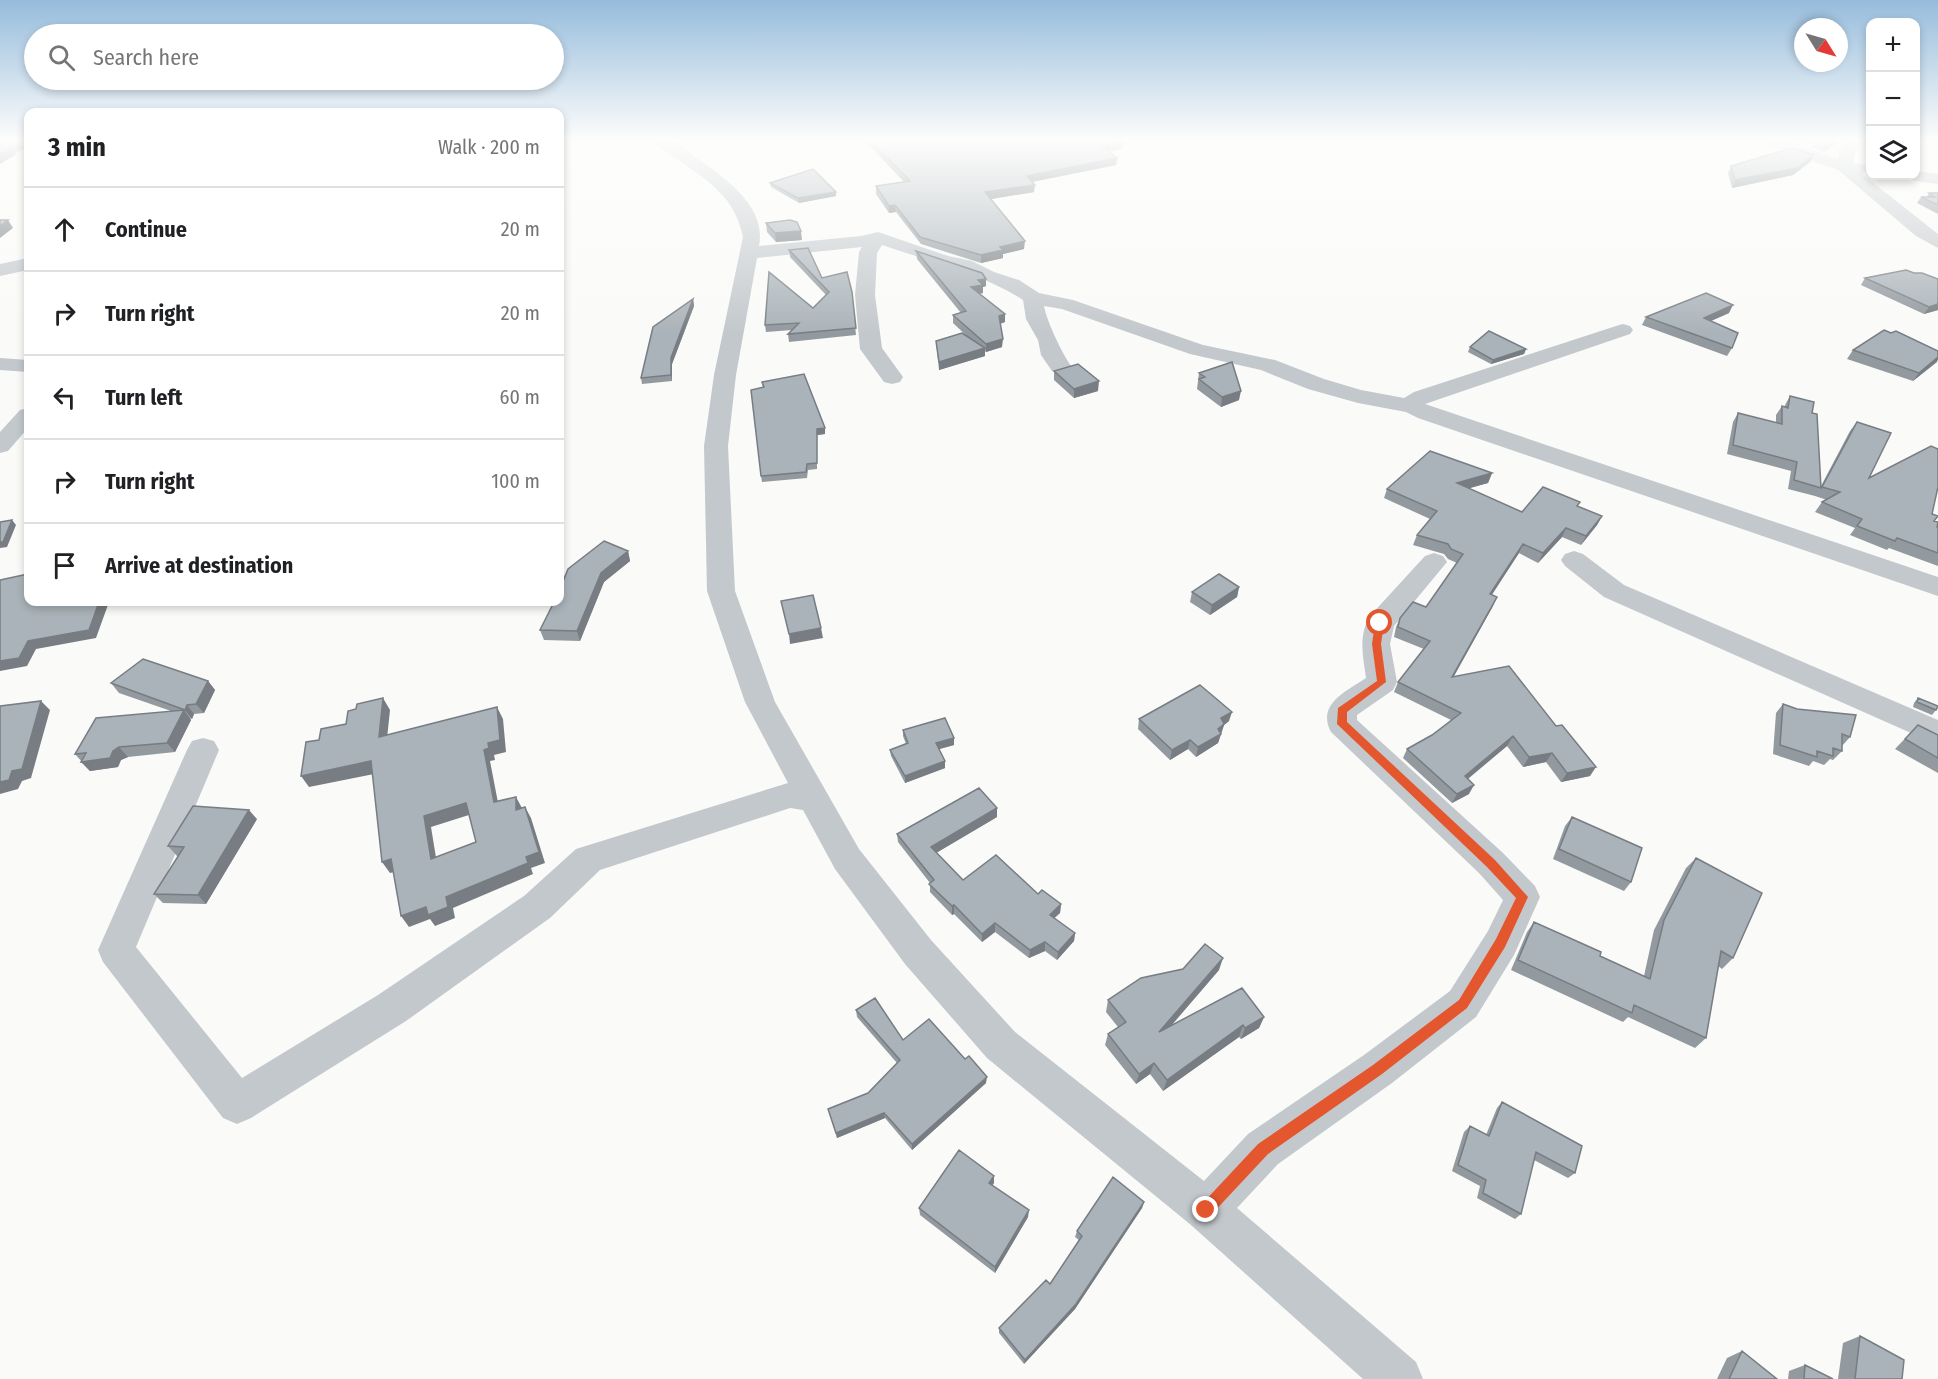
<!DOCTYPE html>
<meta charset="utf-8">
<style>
:root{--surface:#fff;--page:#f2f2f2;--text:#202124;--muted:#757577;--line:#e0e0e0}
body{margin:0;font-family:"Fira Sans Condensed",sans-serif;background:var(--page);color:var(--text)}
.controls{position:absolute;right:18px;top:18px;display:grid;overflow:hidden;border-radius:12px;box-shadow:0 3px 9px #0003}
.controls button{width:54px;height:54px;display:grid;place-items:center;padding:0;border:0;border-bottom:2px solid var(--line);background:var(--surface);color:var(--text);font:30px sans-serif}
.compass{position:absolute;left:1794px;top:18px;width:54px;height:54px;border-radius:50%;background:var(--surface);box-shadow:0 3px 9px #0003;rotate:127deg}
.stop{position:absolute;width:18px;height:18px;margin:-14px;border:4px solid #e4572e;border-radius:50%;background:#fff}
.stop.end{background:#e4572e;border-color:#fff;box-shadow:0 2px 6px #0008}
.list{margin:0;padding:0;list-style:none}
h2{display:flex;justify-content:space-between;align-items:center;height:78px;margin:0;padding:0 24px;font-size:26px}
h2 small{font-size:20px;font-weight:400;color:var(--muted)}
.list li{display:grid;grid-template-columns:39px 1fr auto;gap:18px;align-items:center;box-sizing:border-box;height:84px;padding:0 24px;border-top:2px solid var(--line)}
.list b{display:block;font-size:22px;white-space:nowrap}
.list em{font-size:20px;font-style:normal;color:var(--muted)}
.icon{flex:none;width:33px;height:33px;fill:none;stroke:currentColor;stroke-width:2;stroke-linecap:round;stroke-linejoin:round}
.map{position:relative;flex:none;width:1938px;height:1379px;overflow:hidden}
.search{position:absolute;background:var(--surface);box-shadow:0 3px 9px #0003;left:24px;top:24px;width:540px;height:66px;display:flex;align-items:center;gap:15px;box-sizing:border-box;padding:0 21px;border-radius:33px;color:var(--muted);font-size:22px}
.panel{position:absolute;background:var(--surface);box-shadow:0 3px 9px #0003;left:24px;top:108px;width:540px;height:498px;border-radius:12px}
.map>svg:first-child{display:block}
</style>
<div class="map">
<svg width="1938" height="1379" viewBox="0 0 1938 1379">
<rect width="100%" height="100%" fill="#fafaf8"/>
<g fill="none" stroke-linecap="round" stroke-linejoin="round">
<path fill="#c3c8cc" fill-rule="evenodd" d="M654,141C659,141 668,139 672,141C680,144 689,152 695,157C724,177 767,206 759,246L861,236L878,232L948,256L972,261L994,272L1019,280L1039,293L1073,300L1203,345L1275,360L1324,379L1361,390L1404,398L1414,392L1616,326L1623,324L1630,326L1633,330L1630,334L1425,404L1938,577V596L1418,418L1406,412L1358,403L1308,389L1261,370L1190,354L1062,309L1044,306C1047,322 1062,353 1071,366L1068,371L1060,372L1052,371L1041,355L1038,340L1026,319L1023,300C984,274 928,261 882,245L877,253L875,295L882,348L903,377L900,382L892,384L884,382L860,349L855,295L859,252L862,247L757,258L736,375L728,446L735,591L775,702L859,849L931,940L1015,1032L1204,1181L1248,1134L1364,1055L1450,991L1488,931L1503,900L1479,873L1331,732C1316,704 1347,691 1366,678C1363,656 1358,636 1370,616L1425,556L1434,553L1443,556L1447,562L1394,626L1390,644L1397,682L1393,690L1357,715V720L1503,853L1535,886L1540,897L1514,955L1476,1017L1392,1083L1278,1164L1237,1208L1416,1362L1423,1379H1363L1191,1225L987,1058L905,964L835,869L803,810L790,808L600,870L550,918L406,1021L251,1118L237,1124L223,1118L103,962L98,950L187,750L192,741L203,738L214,741L219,750L136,947L242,1078L378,995L524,896L576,849L788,783L745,702L707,591L704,446L714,375L743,237C735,198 711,183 680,161C671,155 660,149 654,141Z
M943,141H965L957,146L945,144Z
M1764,141H1786L1838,159L1840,149L1847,141H1863L1856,150L1853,163L1868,165L1870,169L1862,174L1938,234V248L1916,236L1838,170L1766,144Z
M1916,171L1938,174V184L1909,180L1907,176H1916Z
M28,258V270L0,276V264Z
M0,358L28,360V372L0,370Z
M28,408V428L8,451L0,453V432L20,410Z
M1574,551L1583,554L1624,585L1938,720V745L1604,597L1565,566L1561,560L1565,554Z"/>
</g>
<path fill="#929a9f" d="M865,141H954L1122,149L1108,152L1117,158L1116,165L1032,182L1034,192L991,199L1024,249L1003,254V258L981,263L921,244L896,212L889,213L876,194V186L904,182Z
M1814,143H1836L1824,152L1812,147Z
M1814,155L1810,162L1793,175L1732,188L1728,173L1731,166Z
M770,183L836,192V196L799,203L771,187Z
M1929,193H1938V214L1917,203L1921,197H1927Z
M766,223L802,240L776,242L767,232Z
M789,250L822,278L852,292L856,335L789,342L788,334L792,330L766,332L765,325L813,308L826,295L790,257Z
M916,251L986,279V286L983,287V293L979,294L1005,322L1000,324L1002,347L986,352L985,351V356L939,370L936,341L969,338L953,323V315L961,313L917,259Z
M1914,273L1938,279V310L1924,314L1861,285L1865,278Z
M693,299L694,306L672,364V381L642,384L641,378Z
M1729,313L1711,321L1732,348L1727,356L1642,325L1646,317Z
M1470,347L1526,349L1524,354L1491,364L1468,352Z
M1853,350L1938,351V360L1913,381L1847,359Z
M1054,371L1098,391L1074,398L1054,380Z
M1199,373L1239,400L1221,407L1197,389Z
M762,382L825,434L817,435V469L808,470L807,478L762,482L761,476L763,388Z
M1790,396L1812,413L1821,486L1850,431L1857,422L1869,478L1932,514L1938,528V566L1889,548L1887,550L1850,535L1855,528L1815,512L1822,502L1827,500L1815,496L1816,495L1815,496L1788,489L1791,471L1727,454L1733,422L1738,413L1776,423V415L1782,406L1784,407Z
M1492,473L1488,483L1468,488L1522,512L1578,506L1602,516L1597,525L1581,545L1562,537L1538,563L1519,553L1491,595L1493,606L1453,677L1590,776L1561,782L1546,762L1523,767L1507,746L1468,779L1469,794L1452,803L1403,758L1407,749L1432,735L1451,720L1394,692L1398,682L1424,649L1394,637L1396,627L1400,618L1426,607L1457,563L1448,559L1444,554L1413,545L1417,535L1430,519L1384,498L1387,489Z
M628,551L630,561L604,582L580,641L544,640L540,630Z
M1239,587L1237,597L1210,615L1190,602L1192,592Z
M479,602H507L480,604Z
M208,681L215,690L204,713L194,714L192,719L190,718L191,720L175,752L128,757L121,760L118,767L90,771L75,754L171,711L119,693L111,683Z
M1918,698L1936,710L1932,715L1913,707L1914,703Z
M1783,704L1850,737L1842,746V751L1833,760L1830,759L1824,765L1813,761L1809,766L1773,754L1776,713Z
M1139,719L1229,721L1224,725L1218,743L1196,757L1188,749L1170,760L1138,729Z
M1918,725L1938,735V773L1895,749Z
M903,730L954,738V745L939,749L945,768L905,783L891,756L890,750L906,744L903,736Z
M997,817L936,853L963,880L1038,894L1061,904L1060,913L1054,918L1075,933L1074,941L1057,960L1045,951L1029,958L995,932L982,942L954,914L952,915L930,892V883L898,842L897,834Z
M1572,817L1631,882L1624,891L1553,859L1565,826Z
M257,819L206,904L163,903L154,894L178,856H177L168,846Z
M1696,858L1733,958L1722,969L1718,966L1706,1038L1695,1048L1628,1017L1623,1022L1511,970L1527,932L1534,922L1600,956L1644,976L1654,930L1686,868Z
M1219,970L1171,1026L1264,1017L1259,1028L1241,1039L1239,1037L1163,1091L1150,1074L1136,1084L1105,1045L1108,1034L1118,1027L1106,1012L1108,1000Z
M856,1010L903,1040L986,1083L912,1150L885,1118L837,1138L828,1109L868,1093L897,1063L857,1017Z
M1502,1102L1575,1173L1568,1178L1534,1160L1521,1214L1515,1219L1477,1198L1480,1186L1452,1171L1464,1132L1470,1126L1486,1135L1497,1108Z
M994,1183L992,1185L1028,1217L995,1273L920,1215L919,1208Z
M1144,1202L1142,1208L1075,1309L1024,1364L999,1333V1328L1050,1284L1079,1240L1075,1237L1077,1231Z
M1860,1336L1902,1379H1838L1843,1343Z
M1742,1351L1777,1379H1717L1727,1358Z
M1805,1365L1833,1379H1788L1789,1371Z"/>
<path fill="#777d82" d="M21,141L25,148L16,152L17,154L0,164V154L8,147Z
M1836,141H1837L1836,143L1824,152L1826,148Z
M1123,142L1122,149L1100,153L1101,146Z
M1814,155L1810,162L1793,175L1732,188L1735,180Z
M1117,158L1116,165L1026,183L1027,176Z
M1035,185L1034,192L985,200V192Z
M836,192V196L799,203L798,198Z
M895,205L896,212L889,213V206Z
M8,220L13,228L0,238V226Z
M801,231L802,240L776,242L775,233Z
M1025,241L1024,249L1003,254V258L981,263V255L1000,247Z
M986,279V286L983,287V293L971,295V287L978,280Z
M693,299L694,306L672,364V381L671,375V358Z
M1938,304V310L1924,314L1929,307Z
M1733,305L1729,313L1699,326L1704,318Z
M1005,314V322L999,324V316Z
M1003,339L1002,347L986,352V344Z
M985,348V356L939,370V362Z
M1526,349L1524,354L1491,364L1493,360Z
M1938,357L1937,362L1913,381L1919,373Z
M1099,381L1098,391L1074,398V389Z
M1241,391L1239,400L1221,407L1222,397Z
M825,428V434L817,435V469V429Z
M1492,473L1488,483L1453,493L1457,483Z
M1602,516L1597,525L1581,545L1586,536Z
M12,520L16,525L7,547L0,548V542Z
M1566,528L1562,537L1538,563L1543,553Z
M1523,544L1519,553L1486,604L1490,594Z
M628,551L630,561L604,582L580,641L577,631L601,573Z
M1239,587L1237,597L1210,615L1212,605Z
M1497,597L1493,606L1448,687L1452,677Z
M99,602H109L96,638L36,649L27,666L0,671V661L28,641Z
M821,628L823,638L790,644L789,634Z
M208,681L215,690L204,713L196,704Z
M383,698L390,710L386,748L379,737Z
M41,701L50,710L31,778L22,781L18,789L0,794V782Z
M187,705L194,714L192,719L185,710Z
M497,707L503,719L506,752L494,755L495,760L490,761L500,813L494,802L484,750L488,743Z
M184,710L191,720L175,752L167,743Z
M1232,712L1229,721L1224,725L1218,743L1196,757L1198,747L1221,718Z
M1513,736L1507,746L1460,785L1465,776Z
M954,738V745L936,750V743Z
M1190,740L1188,749L1170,760L1172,750Z
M119,747L128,757L121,760L118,767L90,771L81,762Z
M1552,753L1546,762L1523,767L1529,757Z
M371,761L379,773L309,787L301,776Z
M945,761V768L905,783V776Z
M1596,767L1590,776L1561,782L1567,773Z
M1474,785L1469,794L1452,803L1457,794Z
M516,797L522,808L516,810Z
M466,803L472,814L431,827L438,870L431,859L424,816Z
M525,807L531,818L545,863L531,868L533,874L453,908L455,918L435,926L430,919L409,927L401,916L526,857Z
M997,808V817L931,856V847Z
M249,810L257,819L206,904L198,895Z
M391,859L399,871L390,873L382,862Z
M1061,904L1060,913L1049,923L1050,915Z
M954,905V914L952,915V906Z
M995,923V932L982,942V934Z
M1075,933L1074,941L1057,960L1058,952Z
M1045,942V951L1029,958L1030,950Z
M1223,958L1219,970L1156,1043L1159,1032Z
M1264,1017L1259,1028L1241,1039L1245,1028Z
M1243,1025L1239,1037L1163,1091L1167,1080Z
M1154,1063L1150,1074L1136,1084L1139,1074Z
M987,1077L986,1083L912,1150V1144Z
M884,1113L885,1118L837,1138L836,1133Z
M994,1176V1183L989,1190V1183Z
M1144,1202L1142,1208L1075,1309L1024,1364L1025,1360Z
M1029,1210L1028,1217L995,1273V1267Z"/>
<path fill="#aab3b9" stroke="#777d82" stroke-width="1.5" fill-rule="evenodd" d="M0,141H21L8,147H12L0,154Z
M871,141H1121L1123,142L1101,146L1117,158L1027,176L1035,185L985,192L1025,241L1000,247L1003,250L981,255L920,237L895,205L889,206L876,186L910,181Z
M1823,141H1836L1826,148L1814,143Z
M1792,148L1814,155L1797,168L1735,180L1731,166Z
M813,169L836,192L798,198L770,183Z
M1929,193H1938V205L1921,197H1935Z
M0,220H8L0,226Z
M790,220L797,222L801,231L775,233L766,223Z
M808,248L822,278L847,272L852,292L856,328L788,334L799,323L765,325L769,272L813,308L829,292L789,250Z
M916,251L982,273L986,279L978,280L983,285L971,287L1005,314L999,316L1003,339L986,344L953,315L966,311Z
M1906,270L1914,273H1922L1938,279V304L1929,307L1865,278Z
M1706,293L1733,305L1704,318L1738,333L1732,348L1646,317Z
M693,299L671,358V375L641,378L653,327Z
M1884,330L1891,333L1896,331L1938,351V357L1919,373L1853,350Z
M1489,331L1526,349L1493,360L1470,347Z
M962,333L985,348L939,362L936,341Z
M1232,362L1241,391L1222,397L1199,379L1205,377L1199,373Z
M1078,364L1099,381L1074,389L1054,371Z
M804,374L825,428L817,429V463L807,464L806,472L761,476L751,390L764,387L762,382Z
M1790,396L1814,402L1812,413L1817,414L1821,488L1794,480L1797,462L1733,445L1738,413L1782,424V406L1788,408Z
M1857,422L1891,433L1869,478L1931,446L1938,449V487L1932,514L1938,516L1934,521L1938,522L1937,527L1938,528V553L1897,538L1895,541L1857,526L1862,519L1822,502L1840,492L1822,487Z
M1430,451L1492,473L1457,483L1522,512L1543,487L1580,502L1577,506L1602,516L1586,536L1566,528L1543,553L1523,544L1490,594L1497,597L1452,677L1509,666L1556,726L1562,725L1596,767L1567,773L1552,753L1529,757L1513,736L1465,776L1474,785L1457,794L1407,749L1432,735L1461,713L1398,682L1430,641L1398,627L1400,618L1413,602L1426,607L1463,554L1451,549L1448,544L1417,535L1437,511L1387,489Z
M12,520L3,542H0V522Z
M604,541L628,551L601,573L577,631L540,630L554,602H560V589L568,569Z
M28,574V602H99L89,630L28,641L19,658L0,661V580Z
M1219,574L1239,587L1212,605L1192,592Z
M813,595L821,628L789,634L781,601Z
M143,659L208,681L196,704L187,705L185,710L111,683Z
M1200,685L1232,712L1221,718L1224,724L1218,729L1221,734L1198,747L1190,740L1172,750L1139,719Z
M383,698L379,737L497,707L500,740L488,743L489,748L484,750L494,802L516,797V810L525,807L539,852L526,857L528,863L446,897L448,907L428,915L426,907L401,916L391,859L382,862L371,761L301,776L306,742L319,740L321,729L346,724L348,711L356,709L357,704ZM466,803L476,842L431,859L424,816Z
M1918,698L1938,706L1936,710L1917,702Z
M41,701L22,769L12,771L9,780L0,782V706Z
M1783,704L1797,709L1856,715L1850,737L1842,734V751L1833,748V756L1817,751V757L1780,745Z
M184,710L167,743L119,747L113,751L110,758L81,762L86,753L75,754L96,718Z
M945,718L954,738L936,743L945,761L905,776L890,750L908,743L903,730Z
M1918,725L1938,735V758L1905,739Z
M979,788L997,808L931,847L963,880L996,855L1038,894L1042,890L1061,904L1050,915L1075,933L1058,952L1045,942L1030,950L995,923L982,934L954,905L952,906L929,884L934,880L897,834Z
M193,806L249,810L198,895L154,894L184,847L168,846Z
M1572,817L1642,848L1631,882L1559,849Z
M1696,858L1762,893L1733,958L1721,951L1706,1038L1634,1005L1632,1013L1518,960L1534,922L1601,952L1600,956L1650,979L1664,920Z
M1205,944L1223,958L1159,1032L1242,988L1264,1017L1245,1028L1243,1025L1167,1080L1154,1063L1139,1074L1108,1034L1126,1022L1108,1000L1141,978L1183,969Z
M875,998L903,1040L929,1019L965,1059L969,1056L987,1077L912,1144L884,1113L836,1133L828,1109L868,1093L900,1060L856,1010Z
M1502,1102L1582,1146L1575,1173L1536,1152L1521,1214L1483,1193L1486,1180L1458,1165L1470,1126L1489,1136Z
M959,1150L994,1176L989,1183L1029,1210L995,1267L919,1208Z
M1113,1177L1144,1202L1076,1304L1025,1360L999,1328L1046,1280L1050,1284L1082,1236L1077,1231Z
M1860,1336L1904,1360L1902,1379H1855Z
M1742,1351L1777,1379H1729Z
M1805,1365L1833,1379H1804Z"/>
<linearGradient id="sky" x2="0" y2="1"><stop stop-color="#96bcdc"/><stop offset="0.42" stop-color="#fdfdfc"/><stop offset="1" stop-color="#fdfdfc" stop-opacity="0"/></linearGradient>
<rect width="1938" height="334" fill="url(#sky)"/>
<path fill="#e4572e" d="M1380,620L1384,623L1381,644L1386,682L1347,712V722L1495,860L1528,897L1505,947L1467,1008L1382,1074L1268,1154L1211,1215L1206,1217L1201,1215L1199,1210L1201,1205L1258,1144L1373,1065L1459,1000L1496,939L1516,898L1487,867L1337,724L1338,708L1377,681L1372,644L1375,623Z"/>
</svg>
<div class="controls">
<button>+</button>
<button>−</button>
<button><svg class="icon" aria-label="layers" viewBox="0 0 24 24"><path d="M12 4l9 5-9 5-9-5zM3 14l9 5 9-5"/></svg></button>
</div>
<svg class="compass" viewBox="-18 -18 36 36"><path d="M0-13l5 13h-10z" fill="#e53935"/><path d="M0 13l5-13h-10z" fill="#757577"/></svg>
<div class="stop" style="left:1380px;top:623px"></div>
<div class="stop end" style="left:1206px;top:1210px"></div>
<div class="search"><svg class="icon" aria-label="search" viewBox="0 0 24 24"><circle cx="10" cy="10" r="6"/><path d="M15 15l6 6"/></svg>Search here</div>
<section class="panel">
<h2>3 min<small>Walk · 200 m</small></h2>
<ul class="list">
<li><svg class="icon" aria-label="ahead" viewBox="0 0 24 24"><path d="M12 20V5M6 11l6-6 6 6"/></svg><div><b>Continue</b></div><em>20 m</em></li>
<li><svg class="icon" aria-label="right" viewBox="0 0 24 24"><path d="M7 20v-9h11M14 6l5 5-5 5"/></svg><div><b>Turn right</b></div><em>20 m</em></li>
<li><svg class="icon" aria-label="left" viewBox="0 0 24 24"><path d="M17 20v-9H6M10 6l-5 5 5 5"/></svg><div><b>Turn left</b></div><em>60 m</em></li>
<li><svg class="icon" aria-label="right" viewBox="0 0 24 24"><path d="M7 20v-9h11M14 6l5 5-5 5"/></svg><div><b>Turn right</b></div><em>100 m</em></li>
<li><svg class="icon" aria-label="arrive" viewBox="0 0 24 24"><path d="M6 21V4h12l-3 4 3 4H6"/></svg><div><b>Arrive at destination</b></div></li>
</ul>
</section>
</div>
